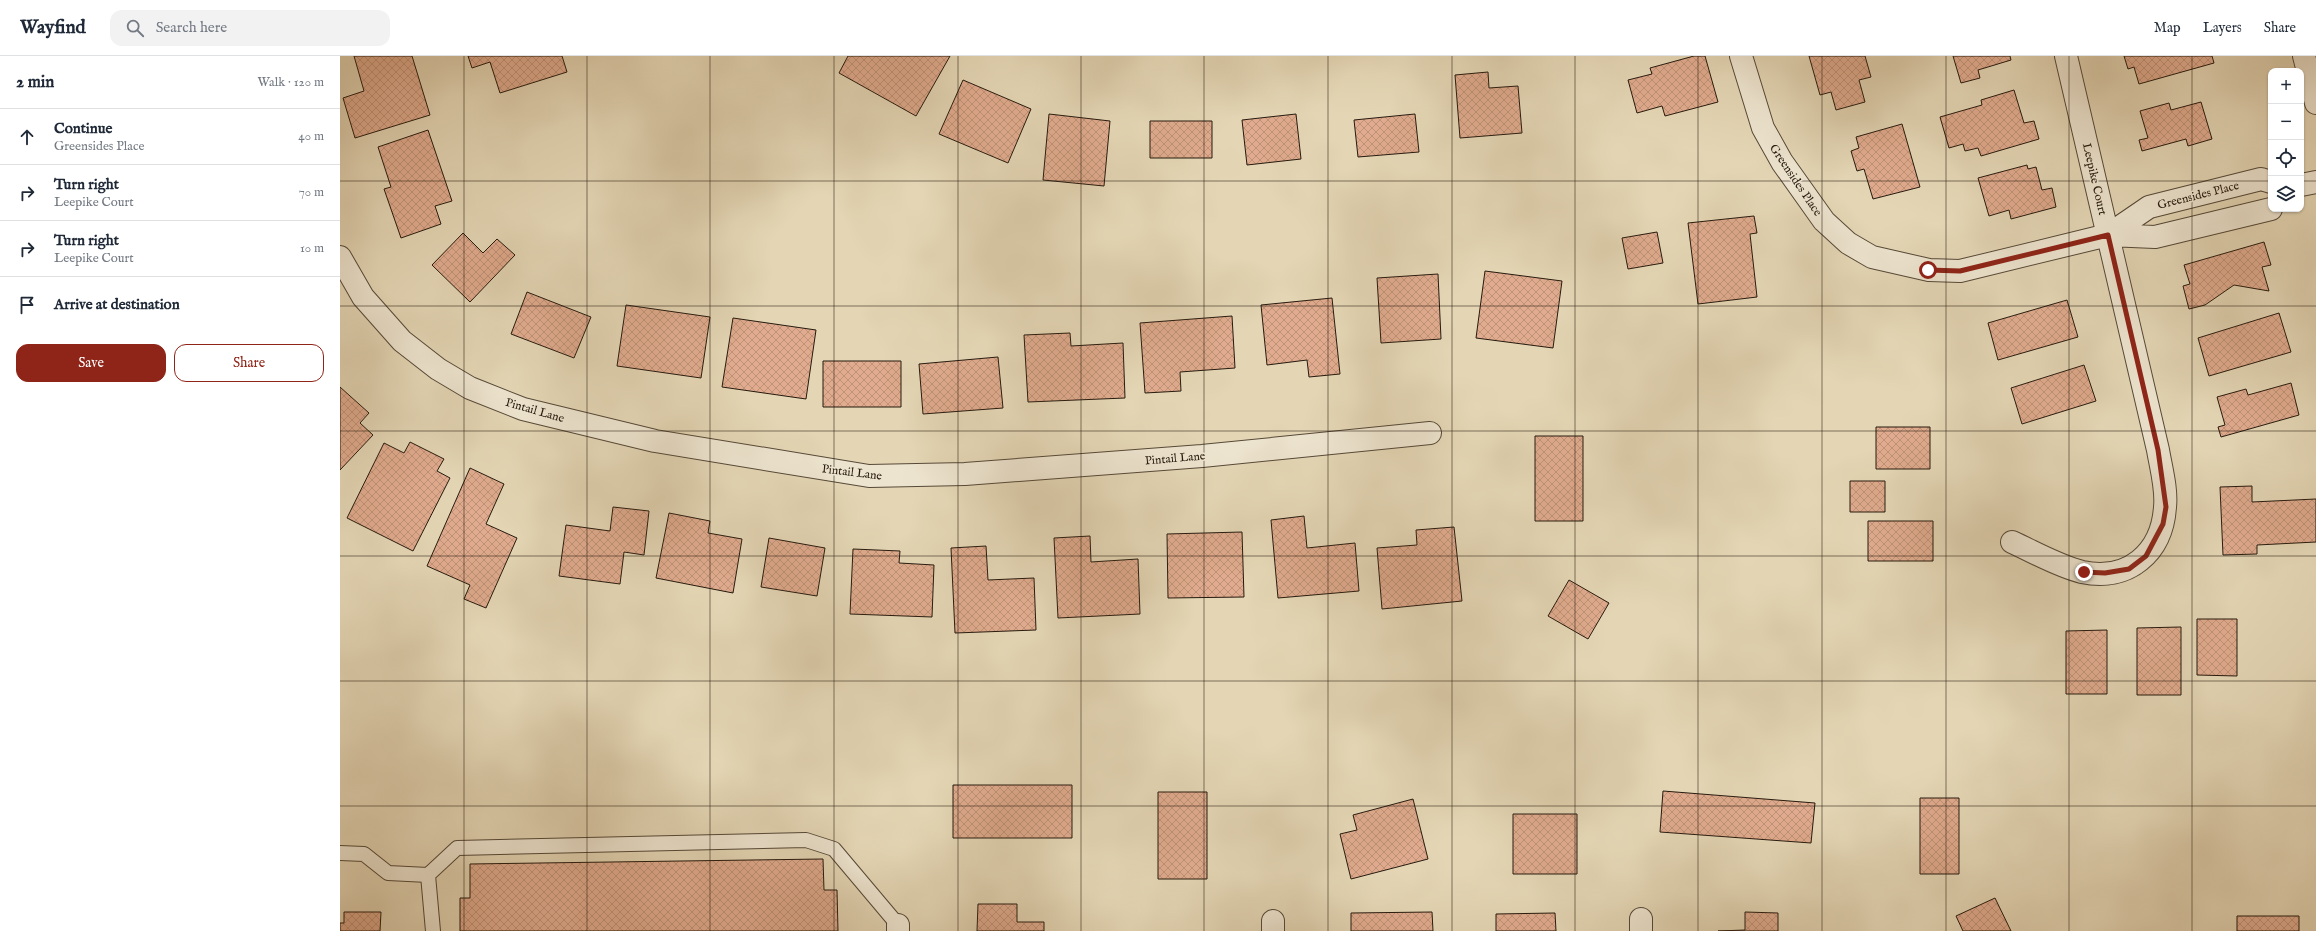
<!DOCTYPE html>
<meta charset="utf-8">
<style>
:root{--surface:#fff;--page:#f2f2f3;--text:#1f2937;--muted:#747a83;--line:#e0e1e3;--accent:#8f2418}
body{margin:0;font-family:"IM FELL English",serif;background:var(--page);color:var(--text)}
.controls{position:absolute;right:12px;top:12px;display:grid;overflow:hidden;border-radius:8px;box-shadow:0 1px 3px #0004}
.controls button{width:36px;height:36px;display:grid;place-items:center;padding:0;border:0;border-bottom:1px solid var(--line);background:var(--surface);color:var(--text);font:20px sans-serif}
.stop{position:absolute;width:12px;height:12px;margin:-9px;border:3px solid #8f2418;border-radius:50%;background:#fff}
.stop.end{background:#8f2418;border-color:#fff;box-shadow:0 1px 4px #0008}
.list{margin:0;padding:0;list-style:none}
h2{display:flex;justify-content:space-between;align-items:center;height:52px;margin:0;padding:0 16px;font-size:17px}
h2 small{font-size:13px;font-weight:400;color:var(--muted)}
.list li{display:grid;grid-template-columns:26px 1fr auto;gap:12px;align-items:center;box-sizing:border-box;height:56px;padding:0 16px;border-top:1px solid var(--line)}
.list b{display:block;font-size:15px;white-space:nowrap}
.list p{margin:0;font-size:13px;white-space:nowrap;color:var(--muted)}
.list em{font-size:13px;font-style:normal;color:var(--muted)}
.actions{display:flex;gap:8px;padding:12px 16px}
.actions a{flex:1;padding:9px 0;border:1px solid var(--accent);border-radius:12px;text-align:center;font-size:14px;color:var(--accent)}
.actions .main{background:var(--accent);color:#fff}
.icon{flex:none;width:22px;height:22px;fill:none;stroke:currentColor;stroke-width:2;stroke-linecap:round;stroke-linejoin:round}
.map{position:relative;flex:none;width:1976px;height:875px;overflow:hidden}
header{display:flex;align-items:center;gap:24px;box-sizing:border-box;height:56px;padding:0 20px;background:var(--surface);border-bottom:1px solid var(--line)}
header strong{font-size:19px}
nav{display:flex;gap:22px;margin-inline-start:auto;font-size:14px}
.search{width:280px;height:36px;background:var(--page);display:flex;align-items:center;gap:10px;box-sizing:border-box;padding:0 14px;border-radius:12px;color:var(--muted);font-size:15px}
main{display:flex}
aside{flex:1;background:var(--surface)}
.map>svg:first-child{display:block}
</style>
<header>
<strong>Wayfind</strong>
<div class="search"><svg class="icon" aria-label="search" viewBox="0 0 24 24"><circle cx="10" cy="10" r="6"/><path d="M15 15l6 6"/></svg>Search here</div>
<nav><a>Map</a><a>Layers</a><a>Share</a></nav>
</header>
<main>
<aside>
<h2>2 min<small>Walk · 120 m</small></h2>
<ul class="list">
<li><svg class="icon" aria-label="ahead" viewBox="0 0 24 24"><path d="M12 20V5M6 11l6-6 6 6"/></svg><div><b>Continue</b><p>Greensides Place</p></div><em>40 m</em></li>
<li><svg class="icon" aria-label="right" viewBox="0 0 24 24"><path d="M7 20v-9h11M14 6l5 5-5 5"/></svg><div><b>Turn right</b><p>Leepike Court</p></div><em>70 m</em></li>
<li><svg class="icon" aria-label="right" viewBox="0 0 24 24"><path d="M7 20v-9h11M14 6l5 5-5 5"/></svg><div><b>Turn right</b><p>Leepike Court</p></div><em>10 m</em></li>
<li><svg class="icon" aria-label="arrive" viewBox="0 0 24 24"><path d="M6 21V4h12l-3 4 3 4H6"/></svg><div><b>Arrive at destination</b></div></li>
</ul>
<div class="actions"><a class="main">Save</a><a>Share</a></div>
</aside>
<div class="map">
<svg width="1976" height="875" viewBox="0 0 1976 875">
<defs>
<pattern id="building-cross-hatch" width="8" height="8" patternUnits="userSpaceOnUse"><rect width="8" height="8" fill="#e0ab8e"/><path d="M0 0l8 8M0 8l8-8" fill="none" stroke="#c09379"/></pattern>
</defs>
<rect width="100%" height="100%" fill="#e4d6b5"/>
<filter id="stains"><feTurbulence type="fractalNoise" baseFrequency=".005" numOctaves="4"/><feColorMatrix values="0 0 0 0 .2 0 0 0 0 .09 0 0 0 0 .02 0 0 0 .5 -.17"/></filter>
<radialGradient id="worn" r=".72"><stop offset=".6" stop-color="#630" stop-opacity="0"/><stop offset="1" stop-color="#630" stop-opacity=".3"/></radialGradient>
<path fill="url(#building-cross-hatch)" stroke="#261a0e" d="M14,0H72L90,59L15,82L3,42L24,35Z
M128,0H222L227,16L160,37L150,6L132,12Z
M508,0H610L576,60L499,17Z
M1354,0H1365L1378,46L1325,60L1322,50L1297,57L1288,24L1312,18L1310,12Z
M1469,0H1525L1531,21L1519,24L1525,46L1496,54L1491,36L1480,39Z
M1613,0H1670L1671,4L1638,14L1640,22L1621,27Z
M1784,0H1872L1874,7L1799,28L1794,11L1788,13Z
M1148,16L1149,32L1178,30L1182,77L1120,82L1115,19Z
M623,24L691,53L668,107L599,78Z
M1674,34L1684,67L1694,65L1699,83L1641,100L1638,92L1625,95L1623,88L1609,92L1600,61L1642,49L1641,44Z
M1861,46L1872,83L1848,90L1846,83L1802,95L1799,84L1808,82L1800,55L1829,47L1831,54Z
M709,58L770,65L764,130L703,124Z
M956,58L961,103L907,109L902,64Z
M1075,58L1079,96L1018,101L1014,64Z
M810,65H872V102H810Z
M1562,68L1580,131L1533,143L1524,113L1517,115L1511,95L1519,92L1516,81Z
M88,74L112,145L95,150L101,168L61,182L44,133L51,131L38,91Z
M1687,109L1688,113L1696,111L1702,134L1712,132L1716,151L1671,163L1669,154L1649,160L1638,122Z
M1414,160L1417,177L1410,178L1417,241L1358,248L1348,167Z
M1317,176L1323,207L1288,213L1282,182Z
M123,177L143,197L157,183L175,199L130,246L92,209Z
M1924,186L1931,209L1922,211L1929,235L1894,229L1865,249L1849,253L1843,230L1850,228L1844,209Z
M1145,215L1222,225L1213,292L1136,282Z
M1098,218L1101,283L1041,287L1037,222Z
M187,236L251,261L234,302L171,278Z
M992,242L1000,318L969,321L967,304L927,309L921,249Z
M1727,244L1738,281L1658,304L1648,267Z
M286,249L370,261L361,322L277,310Z
M1939,257L1951,296L1869,320L1858,282Z
M892,260L895,312L840,316L841,335L805,337L800,267Z
M393,262L476,274L466,343L382,331Z
M730,277L731,290L783,287L785,342L688,346L684,279Z
M658,301L663,352L583,358L579,308Z
M483,305H561V351H483Z
M1744,309L1756,345L1682,368L1671,332Z
M1951,327L1959,359L1881,381L1878,371L1885,369L1877,341L1906,333L1908,339Z
M0,331L29,357L20,367L33,379L0,414Z
M1536,371H1590V413H1536Z
M1195,380H1243V465H1195Z
M70,386L104,403L97,415L110,422L73,495L7,462L44,387L64,397Z
M130,412L164,428L146,468L177,482L146,552L124,543L130,529L87,510Z
M1510,425H1545V456H1510Z
M1912,430V446L1976,443V486L1917,489V498L1883,499L1880,431Z
M273,451L309,455L304,499L284,496L280,528L219,520L226,469L270,475Z
M329,457L370,465L368,477L402,483L393,537L316,522Z
M964,460L967,492L1015,487L1019,535L938,542L931,464Z
M1528,465H1593V505H1528Z
M1114,471L1122,545L1042,553L1037,492L1077,489L1076,474Z
M902,476L904,541L828,542L827,478Z
M750,480L751,506L798,503L800,558L718,562L714,482Z
M429,482L485,492L477,540L421,531Z
M646,490L648,524L694,522L696,574L615,577L611,492Z
M513,493L560,495L559,507L594,509L592,561L510,558Z
M1229,524L1269,547L1248,583L1208,560Z
M1857,563H1897V620L1857,619Z
M1841,571V639H1797V572Z
M1767,574V638H1726V575Z
M613,729H732V782H613Z
M1323,735L1475,747L1471,787L1320,776Z
M818,736H867V823H818Z
M1580,742H1619V818H1580Z
M1073,743L1088,803L1011,823L1000,778L1017,774L1013,759Z
M1173,758H1237V818H1173Z
M483,803L484,834H497L498,875H120V842H130V808Z
M1655,842L1671,875H1623L1616,860Z
M638,848H677V866H704V875H637Z
M4,856H41L40,875H0V867H4Z
M1092,856L1093,875H1011V857Z
M1405,856L1438,857V875H1378L1405,874Z
M1215,857L1216,875H1156V858Z
M1897,860H1959V875H1897Z"/>
<g fill="none" stroke-linecap="round" stroke-linejoin="round">
<g stroke="#564938" stroke-width="16">
<path id="lane" d="M0,797L24,798L48,817L88,819L117,792L466,784L494,793L558,869
M88,819L93,875"/>
</g>
<g stroke="#564938" stroke-width="24">
<path id="street" d="M1401,0L1423,72L1442,106L1484,165L1508,187L1532,201L1589,214L1620,215L1768,179L1815,181L1931,153
M1964,0L1976,47
M1961,129L1976,126
M1768,179L1809,151L1921,123L1931,126
M0,201L23,241L62,285L98,313L130,332L183,353L315,385L529,420L625,418L862,400L1090,377
M1672,486C1694,496 1718,510 1742,516C1788,526 1822,497 1825,451C1827,433 1821,412 1818,394L1726,0
M1301,863V875
M558,869V875
M933,875V865"/>
</g>
<use href="#lane" stroke="#ede4cf" stroke-width="14"/>
<use href="#street" stroke="#ede4cf" stroke-width="22"/>
</g>
<g fill="none" stroke-linecap="round" stroke-linejoin="round">
<path stroke="#8f2418" stroke-width="5" d="M1588,214L1620,215L1768,179L1818,394L1826,451L1823,468L1806,500L1789,513L1765,517L1744,516"/>
</g>
<path fill="none" stroke="#261a0e" stroke-width="1" stroke-opacity="0.55" d="M124,0V875M247,0V875M370,0V875M494,0V875M618,0V875M741,0V875M864,0V875M988,0V875M1112,0V875M1235,0V875M1358,0V875M1482,0V875M1606,0V875M1729,0V875M1852,0V875M0,125H1931M1961,125H1976M0,250H1976M0,375H1976M0,500H1976M0,625H1976M0,750H1976"/>
<g text-anchor="middle" stroke-width="3" stroke-linejoin="round" paint-order="stroke">
<g font-size="12" fill="#261a0e" stroke="#ede4cf">
<text transform="translate(1755 123) rotate(77)" y="4">Leepike Court</text>
<text transform="translate(1456 124) rotate(56)" y="4">Greensides Place</text>
<text transform="translate(1858 139) rotate(-14)" y="4">Greensides Place</text>
<text transform="translate(195 354) rotate(16)" y="4">Pintail Lane</text>
<text transform="translate(835 402) rotate(-5)" y="4">Pintail Lane</text>
<text transform="translate(512 416) rotate(7)" y="4">Pintail Lane</text>
</g>
</g>
<rect width="100%" height="100%" filter="url(#stains)"/>
<rect width="100%" height="100%" fill="url(#worn)"/>
</svg>
<div class="controls">
<button>+</button>
<button>−</button>
<button><svg class="icon" aria-label="locate" viewBox="0 0 24 24"><circle cx="12" cy="12" r="6"/><path d="M12 2v4M12 18v4M2 12h4M18 12h4"/></svg></button>
<button><svg class="icon" aria-label="layers" viewBox="0 0 24 24"><path d="M12 4l9 5-9 5-9-5zM3 14l9 5 9-5"/></svg></button>
</div>
<div class="stop" style="left:1588px;top:214px"></div>
<div class="stop end" style="left:1744px;top:516px"></div>
</div>
</main>
